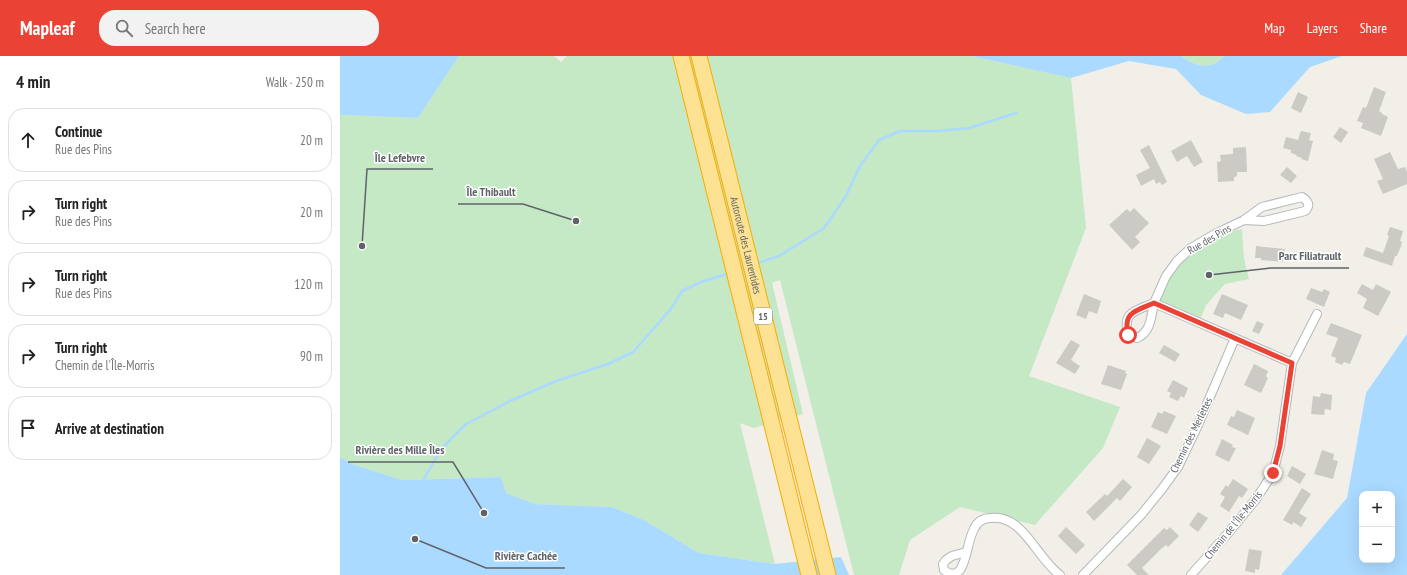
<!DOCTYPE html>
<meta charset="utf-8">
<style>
:root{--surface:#fff;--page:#f2f2f2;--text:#222;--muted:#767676;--line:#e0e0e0;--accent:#ea4335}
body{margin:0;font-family:"PT Sans Narrow",sans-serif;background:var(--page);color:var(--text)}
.controls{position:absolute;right:12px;bottom:12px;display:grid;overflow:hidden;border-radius:8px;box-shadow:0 4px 16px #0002}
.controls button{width:36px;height:36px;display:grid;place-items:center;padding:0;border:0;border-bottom:1px solid var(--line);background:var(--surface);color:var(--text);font:20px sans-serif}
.stop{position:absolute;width:12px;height:12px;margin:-9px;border:3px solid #ea4335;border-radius:50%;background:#fff}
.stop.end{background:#ea4335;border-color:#fff;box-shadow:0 1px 4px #0008}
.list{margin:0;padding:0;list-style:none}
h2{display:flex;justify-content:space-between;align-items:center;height:52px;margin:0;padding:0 16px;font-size:17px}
h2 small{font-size:13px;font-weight:400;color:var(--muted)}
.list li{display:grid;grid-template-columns:26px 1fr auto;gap:12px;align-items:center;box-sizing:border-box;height:64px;margin:0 8px 8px;padding:0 8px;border:1px solid var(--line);border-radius:16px}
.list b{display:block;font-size:15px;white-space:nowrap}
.list p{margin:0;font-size:13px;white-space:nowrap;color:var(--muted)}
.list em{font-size:13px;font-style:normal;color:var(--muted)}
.icon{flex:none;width:22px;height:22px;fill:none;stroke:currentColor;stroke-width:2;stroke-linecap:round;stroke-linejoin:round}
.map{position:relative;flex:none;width:1067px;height:519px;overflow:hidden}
header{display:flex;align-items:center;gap:24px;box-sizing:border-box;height:56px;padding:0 20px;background:var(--accent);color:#fff}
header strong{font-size:19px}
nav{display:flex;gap:22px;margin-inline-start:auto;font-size:14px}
.search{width:280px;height:36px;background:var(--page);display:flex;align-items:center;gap:10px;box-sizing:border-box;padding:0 14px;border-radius:16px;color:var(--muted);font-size:15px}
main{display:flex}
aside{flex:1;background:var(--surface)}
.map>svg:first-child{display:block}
</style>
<header>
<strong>Mapleaf</strong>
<div class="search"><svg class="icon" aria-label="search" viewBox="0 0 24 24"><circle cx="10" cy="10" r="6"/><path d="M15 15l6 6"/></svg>Search here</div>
<nav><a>Map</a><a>Layers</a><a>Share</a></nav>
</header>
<main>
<aside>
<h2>4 min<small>Walk · 250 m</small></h2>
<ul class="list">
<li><svg class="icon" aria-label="ahead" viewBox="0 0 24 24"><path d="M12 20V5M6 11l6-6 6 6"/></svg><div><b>Continue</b><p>Rue des Pins</p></div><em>20 m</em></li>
<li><svg class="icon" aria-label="right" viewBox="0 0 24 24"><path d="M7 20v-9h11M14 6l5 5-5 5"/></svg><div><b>Turn right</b><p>Rue des Pins</p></div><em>20 m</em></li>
<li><svg class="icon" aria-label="right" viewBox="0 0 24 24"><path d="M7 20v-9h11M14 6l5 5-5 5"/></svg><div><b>Turn right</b><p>Rue des Pins</p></div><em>120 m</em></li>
<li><svg class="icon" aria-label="right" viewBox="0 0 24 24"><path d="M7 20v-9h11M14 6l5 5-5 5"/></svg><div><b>Turn right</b><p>Chemin de l'Île-Morris</p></div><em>90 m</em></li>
<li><svg class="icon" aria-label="arrive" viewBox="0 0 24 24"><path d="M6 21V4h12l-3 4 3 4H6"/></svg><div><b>Arrive at destination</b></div></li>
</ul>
</aside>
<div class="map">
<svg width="1067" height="519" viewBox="0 0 1067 519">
<rect width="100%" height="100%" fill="#f1efe8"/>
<path fill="#c5e8c5" d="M119,0H214L221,6L227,0H631L731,22L746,172L689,320L780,351L763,392L695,469L620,451L570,484L559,519H514L440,224L432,227L463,358L414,372L400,367L435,508L359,497L304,464L272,451L195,448L166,437L161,421L62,424L12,408L0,401V59L78,62Z
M841,0H884C871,15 855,10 841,0Z
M902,173L904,203L909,223L885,228L866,249L861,262L816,247L833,214L874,180Z"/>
<path fill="#aadaff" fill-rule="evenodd" d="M0,0H119L78,62L0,59Z
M631,0H841C855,10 871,15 884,0H1002L970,11L930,56L906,58L861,39L836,13L789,5L731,22Z
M1067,278V519H941L1007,442L1026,337ZM1022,438H1052V504H1022Z
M0,401L12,408L62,424L161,421L166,437L195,448L272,451L304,464L359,497L435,508L501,501L509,519H0Z"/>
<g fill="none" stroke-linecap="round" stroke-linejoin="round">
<path stroke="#aadaff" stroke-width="2.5" d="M415,208L439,200L484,172L506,140L520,110L539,84L560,75H598L629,72L676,57
M84,423L101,393L126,368L170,345L216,325L268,308L293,296L330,254L342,235L361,226L390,217"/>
</g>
<path fill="#cccac5" d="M1034,31L1046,36L1039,55L1042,57V58L1048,61L1041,80L1021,72L1023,67L1017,65L1023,51L1026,52Z
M958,36L968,41L961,57L951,52Z
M1000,71L1008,76L1001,87L993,81Z
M961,75L971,77L969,84L973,85L968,105L961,103L962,102L956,100L957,99L951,97V94L943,92L946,81L958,84Z
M851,84L863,106L854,111L847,100L837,106L831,95Z
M809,89L827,126L822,129L820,126L816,128L814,123L801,130L796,119L810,112L800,94Z
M906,91L907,116H897V120L894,121V125L878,126L877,106L881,105L880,99L893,98V92Z
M1050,96L1058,113L1065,111L1067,116V128L1043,138L1037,125L1043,123L1034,103Z
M947,111L957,120L951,127L940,119Z
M794,152L809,167L795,181L800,186L792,194L769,169L787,153L790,156Z
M1050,171L1063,175L1060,185L1062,186L1061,190L1057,200H1055L1052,210L1023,200L1026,191L1043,197L1049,180L1047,179Z
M916,190L945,193L943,206L921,204V202H915Z
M1022,228L1033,234L1036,228L1051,236L1038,260L1023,252L1027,243L1017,237Z
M971,232L982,236L984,233L990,236L984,251L966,243Z
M744,238L761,245L757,258L749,255L746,263L736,259Z
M882,238L908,249L901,264L885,257L883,262L873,258Z
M917,265L924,268L919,278L912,275Z
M991,267L1022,279L1010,308L1004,306L1002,309L995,306L996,302L991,300L998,282L986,278Z
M731,284L740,289L731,304L740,310L735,318L716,307Z
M824,289L840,298L835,306L819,297Z
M914,308L928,315L926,320L928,322L921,337L904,329Z
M768,309L786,315L785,317L787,318L781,334L761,328Z
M833,324L848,332L844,342L841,340L838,345L829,341L831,337L827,335Z
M981,337L992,339L991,354L985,353L984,359L971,358L973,340L980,341Z
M897,354L915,362L908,379L887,369L891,360L894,361Z
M824,355L836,360L827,378L811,371L818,356L822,358Z
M807,382L821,390L809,408L797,401Z
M882,383L893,389L892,391L896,392L889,406L875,399Z
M982,394L994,398L993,404L998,405L993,423L974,418Z
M952,410L966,418L960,428L947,420Z
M783,423L792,431L780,445L777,442L754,465L746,456L765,438L767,440Z
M893,423L908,433L902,442L899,440L889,456L880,450L885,441L880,438L886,429L888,431Z
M962,432L971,438L959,457L967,462L961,471L953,466L952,469L943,464Z
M858,456L868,462L858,476L849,469Z
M726,471L745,489L736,498L718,480Z
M830,471L839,480L828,491L826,489L821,493L802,512L809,519H797L787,509L824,472L827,474Z
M909,493L922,495L919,514L915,513V517L905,515Z"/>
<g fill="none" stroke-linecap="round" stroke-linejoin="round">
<g stroke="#b5b8bc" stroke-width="10">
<path id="street" d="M904,164L924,165L965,155C971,149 968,145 962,141L922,151L904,164L875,178L851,192L837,205L826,220L814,247L952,307
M814,247C811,261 811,276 797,282L788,279C782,256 795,255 814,247Z
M626,496L612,500L606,504L603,508L604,514C610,519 615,519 620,514C628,502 627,486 634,473C637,466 643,462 651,462C683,458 697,503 720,519
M743,519L801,459L822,433L838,411L858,369L895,282
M851,519L889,476L916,443L933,417L940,390L952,307L977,258"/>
</g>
<g stroke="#f9ab00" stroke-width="17">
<g id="highway">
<path d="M341,0L469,519"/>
<path id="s1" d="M359,0L488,519"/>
</g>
</g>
<use href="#street" stroke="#fff" stroke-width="8"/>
<use href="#highway" stroke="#fde293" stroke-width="15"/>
</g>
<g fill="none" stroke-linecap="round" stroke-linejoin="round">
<path stroke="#ea4335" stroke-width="5" d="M788,279C783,256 795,255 814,247L952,307L940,390L933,417"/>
</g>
<g text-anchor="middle" stroke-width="3" stroke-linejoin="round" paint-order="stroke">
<rect fill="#fff" stroke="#8f9295" stroke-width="1" x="414" y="252" width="18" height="16" rx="3"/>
<g font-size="10" font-weight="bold" fill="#5f6368">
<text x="423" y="264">15</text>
</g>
<g font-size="11" fill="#5f6368" stroke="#fff">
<text transform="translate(869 183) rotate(-30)" y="4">Rue des Pins</text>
<text dy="4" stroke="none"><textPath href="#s1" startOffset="195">Autoroute des Laurentides</textPath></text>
<text transform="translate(851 379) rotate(-64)" y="4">Chemin des Merlettes</text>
<text transform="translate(893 469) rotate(-51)" y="4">Chemin de l'Île-Morris</text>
</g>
</g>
<path fill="none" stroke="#5f6368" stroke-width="1.5" d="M22 190L27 113H93M236 165L183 148H118M869 219L931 212H1009M144 457L113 406H8M75 483L146 512H225"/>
<g fill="#5f6368" stroke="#fff" stroke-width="1.5">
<circle cx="22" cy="190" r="4"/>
<circle cx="236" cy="165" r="4"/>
<circle cx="869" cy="219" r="4"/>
<circle cx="144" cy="457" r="4"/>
<circle cx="75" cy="483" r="4"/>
</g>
<g font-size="12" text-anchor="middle" font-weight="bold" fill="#5f6368" stroke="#fff" stroke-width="3" stroke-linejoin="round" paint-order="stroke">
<text x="60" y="106">Île Lefebvre</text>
<text x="151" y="140">Île Thibault</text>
<text x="970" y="204">Parc Filiatrault</text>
<text x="60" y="398">Rivière des Mille Îles</text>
<text x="186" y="504">Rivière Cachée</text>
</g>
</svg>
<div class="controls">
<button>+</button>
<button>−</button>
</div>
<div class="stop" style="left:788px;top:279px"></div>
<div class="stop end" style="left:933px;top:417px"></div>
</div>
</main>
